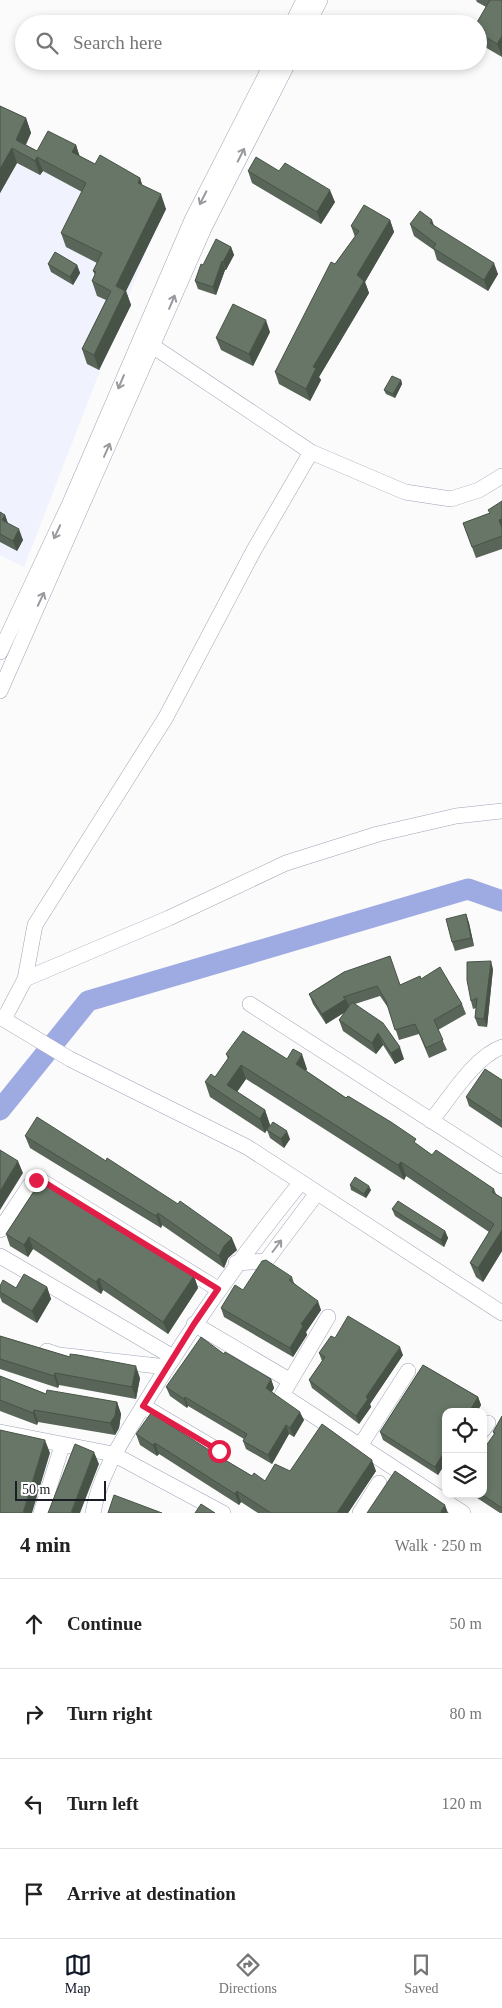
<!DOCTYPE html>
<meta charset="utf-8">
<style>
:root{--surface:#fff;--page:#f6f6f6;--text:#222;--muted:#767676;--line:#e0e0e0;--accent:#111827}
body{margin:0;font-family:Georgia,serif;background:var(--page);color:var(--text)}
.controls{position:absolute;right:15px;bottom:15px;display:grid;overflow:hidden;border-radius:10px;box-shadow:0 2px 8px #0003}
.controls button{width:45px;height:45px;display:grid;place-items:center;padding:0;border:0;border-bottom:1px solid var(--line);background:var(--surface);color:var(--text);font:25px sans-serif}
.scale{position:absolute;left:15px;bottom:12px;width:91px;box-sizing:border-box;padding-left:5px;border:2px solid #1c1e25;border-top:0;font-size:14px;line-height:18px;white-space:nowrap;color:#1c1e25;-webkit-text-stroke:4px #fff;paint-order:stroke}
.stop{position:absolute;width:15px;height:15px;margin:-11px;border:4px solid #e11d48;border-radius:50%;background:#fff}
.stop.end{background:#e11d48;border-color:#fff;box-shadow:0 1px 5px #0008}
.list{margin:0;padding:0;list-style:none}
h2{display:flex;justify-content:space-between;align-items:center;height:65px;margin:0;padding:0 20px;font-size:21px}
h2 small{font-size:16px;font-weight:400;color:var(--muted)}
.list li{display:grid;grid-template-columns:32px 1fr auto;gap:15px;align-items:center;box-sizing:border-box;height:90px;padding:0 20px;border-top:1px solid var(--line)}
.list b{display:block;font-size:19px;white-space:nowrap}
.list em{font-size:16px;font-style:normal;color:var(--muted)}
.icon{flex:none;width:28px;height:28px;fill:none;stroke:currentColor;stroke-width:2;stroke-linecap:round;stroke-linejoin:round}
.map{position:relative;flex:none;width:502px;height:1513px;overflow:hidden}
.search{position:absolute;background:var(--surface);box-shadow:0 2px 8px #0003;left:15px;right:15px;top:15px;height:55px;display:flex;align-items:center;gap:12px;box-sizing:border-box;padding:0 18px;border-radius:28px;color:var(--muted);font-size:19px}
.sheet{height:425px;background:var(--surface)}
nav{display:flex;justify-content:space-around;align-items:center;box-sizing:border-box;height:70px;border-top:1px solid var(--line);background:var(--surface);font-size:14px;color:var(--muted)}
nav a{display:grid;justify-items:center;gap:2px}
nav .on{color:var(--accent)}
.map>svg:first-child{display:block}
</style>
<div class="map">
<svg width="502" height="1513" viewBox="0 0 502 1513">
<rect width="100%" height="100%" fill="#fbfbfb"/>
<path fill="#f0f2fe" d="M0,136L156,226L24,567L0,555Z"/>
<g fill="none" stroke-linecap="round" stroke-linejoin="round">
<path stroke="#9eaae2" stroke-width="21" d="M0,1110L88,1001L468,889L502,901"/>
<g stroke="#9fa4b8" stroke-width="16">
<path id="minor" d="M292,24L304,0
M308,24L320,0
M145,341L311,452L405,492L451,499L479,490L502,476
M0,652L70,503L192,220L273,61
M0,691L205,226L289,61
M25,979L35,925L166,717L254,550L311,452
M250,1004L502,1166
M0,1017L70,1059L247,1147L502,1313
M4,1019L25,979L169,918L286,863L378,834L456,816L502,811
M431,1121C449,1099 475,1056 502,1047
M0,1230L30,1185L40,1180L218,1289
M0,1256L173,1357
M236,1263L266,1261L317,1193
M328,1317L282,1395L463,1513
M194,1324L289,1380
M47,1351L59,1355L167,1367
M143,1406L219,1451
M483,1430L488,1423
M0,1432L113,1454L223,1513
M360,1446L408,1371
M41,1513L62,1446
M93,1513C100,1472 124,1438 145,1403C192,1325 244,1253 301,1182
M360,1513L379,1483"/>
</g>
<use href="#minor" stroke="#fff" stroke-width="15"/>
</g>
<path fill="#596558" d="M476,0H502V57L478,43V24L486,7L477,2Z
M0,106L26,118L31,133L26,145L37,151L76,145L79,156L95,164L140,178L142,185L166,209L126,291L131,305L99,370L87,364L82,349L106,300L97,296L92,281L95,275L93,271L97,263L66,247L61,233L82,192L43,171L40,175L17,163L0,193Z
M248,171H279L335,202L321,224L252,183Z
M390,220L394,232L365,282L369,293L319,377L321,380L310,401L279,384L275,372L335,264L355,237L351,226Z
M410,224L435,226L498,274L488,291L437,260L434,250L414,236Z
M231,247L234,255L226,270H225L216,295L198,289L195,281L203,265Z
M48,264L77,265L80,273L73,285L51,272Z
M270,332L253,366L221,350L216,338Z
M401,380L402,384L395,398L386,394L384,390Z
M502,501V549L476,558L463,523L490,513Z
M0,512L5,515L8,524L23,540L17,551L0,542Z
M466,914L469,923L474,946L455,951L452,942Z
M493,969L487,1027L478,1026L475,1018L476,1008L473,1009L471,1001Z
M344,972L400,985L421,979L462,1004L466,1014L438,1030L447,1050L429,1058L419,1034L399,1040L389,1009L380,996L355,1004L404,1059L395,1064L383,1045L376,1054L343,1031L339,1020L345,1012L326,1024L313,1004L309,994Z
M226,1054L287,1059L307,1069L306,1071L432,1155L494,1189L496,1194L502,1198V1251L483,1282L476,1277L470,1263L489,1232L406,1176L404,1180L246,1079L237,1092L265,1110L270,1125L265,1133L210,1097L205,1082L215,1077L228,1059Z
M502,1080V1128L469,1106L466,1097Z
M267,1130L290,1139L284,1148L270,1138Z
M25,1136L237,1250L228,1258L224,1268L162,1225L161,1228L30,1148Z
M40,1182L194,1276L198,1288L168,1334L103,1290L101,1294L33,1249L28,1257L10,1246L6,1234Z
M350,1185L371,1190L366,1198L351,1190Z
M392,1209L445,1231L448,1238L444,1247L395,1216Z
M292,1277L294,1283L321,1310L306,1332L307,1335L293,1357L224,1317L221,1308L243,1290Z
M0,1286L16,1288L47,1287L51,1299L37,1323L2,1302L0,1297Z
M0,1336L140,1378L136,1399L59,1385L58,1388L0,1369Z
M335,1338L403,1355L370,1404L371,1407L359,1424L312,1388L309,1380L322,1361L319,1353Z
M224,1354L271,1379L274,1388L272,1392L304,1420L294,1437L289,1434L272,1464L246,1449L243,1441L244,1439L188,1406L187,1408L170,1396L166,1387Z
M423,1365L478,1397L481,1405L477,1412H446V1462L438,1475L383,1440L380,1432Z
M0,1376L46,1394L117,1402L121,1414L119,1428L115,1435L38,1422L37,1425L0,1411Z
M502,1416V1513H500L471,1494H483L494,1434L493,1432Z
M136,1434L220,1457L252,1476L265,1481L290,1471H376L348,1513H258L241,1502L239,1505L159,1454L157,1456L140,1445Z"/>
<path fill="#485347" d="M502,36V56L497,44Z
M26,118L31,133L21,153L16,140Z
M76,145L81,160L72,152Z
M12,148L17,163L0,193V169Z
M37,157L43,171L40,175L35,161Z
M140,178L145,193L138,183Z
M330,190L335,202L321,224L317,212Z
M161,194L166,209L126,291L131,305L99,370L94,355L116,286Z
M390,220L394,232L365,282L369,293L319,377L321,380L310,401L306,389L313,367L357,275Z
M432,220L436,231L430,223Z
M231,247L234,255L226,270L223,262Z
M222,261L225,270L216,295L213,287Z
M494,263L498,274L488,291L484,280Z
M77,265L80,273L73,285L70,277Z
M266,320L270,332L253,366L249,354Z
M401,380L402,384L395,398L393,394Z
M5,515L9,526L2,520Z
M502,519V528L499,520Z
M19,529L23,540L17,551L13,541Z
M466,914L469,923L474,946L471,938Z
M491,961L493,969L487,1027L484,1019Z
M346,999L350,1009L326,1024L322,1014Z
M378,1033L383,1045L376,1054L372,1043Z
M400,1047L404,1059L395,1064L391,1053Z
M302,1054L307,1069L301,1079L296,1064Z
M241,1065L246,1079L232,1099L227,1085Z
M265,1110L270,1125L265,1133L260,1119Z
M287,1131L290,1139L284,1148L281,1139Z
M18,1161L23,1173L0,1210V1191Z
M401,1162L406,1176L404,1180L398,1165Z
M369,1186L371,1190L366,1198L364,1194Z
M158,1213L162,1225L161,1228L156,1216Z
M502,1229V1251L483,1282L478,1268Z
M445,1231L448,1238L444,1247L441,1240Z
M29,1237L33,1249L28,1257L24,1245Z
M232,1238L237,1250L228,1258L224,1268L219,1256L224,1246Z
M194,1276L198,1288L168,1334L163,1322Z
M99,1278L103,1290L101,1294L96,1282Z
M47,1287L51,1299L37,1323L32,1311Z
M318,1301L321,1310L306,1332L307,1335L293,1357L290,1348L301,1324Z
M400,1347L403,1355L370,1404L371,1407L359,1424L356,1416L366,1397Z
M136,1366L140,1378L136,1399L132,1387Z
M55,1373L59,1385L58,1388L54,1376Z
M271,1379L274,1388L269,1397L266,1388Z
M185,1397L188,1406L187,1408L184,1399Z
M478,1397L481,1405L477,1412H469Z
M117,1402L121,1414L119,1428L115,1435L110,1423Z
M34,1410L38,1422L37,1425L33,1413Z
M300,1412L304,1420L294,1437L290,1428Z
M286,1425L289,1434L272,1464L268,1455Z
M45,1440L50,1453L32,1513H23Z
M155,1443L159,1454L157,1456L153,1445Z
M446,1449V1462L438,1475L435,1467Z
M94,1452L99,1464L80,1513H71Z
M372,1460L376,1471L348,1513H337Z
M237,1491L241,1502L239,1505L235,1494Z
M445,1505L448,1513H440Z"/>
<path fill="#677666" stroke="#485347" d="M490,0H502V36L497,44L478,32V24H476Z
M0,106L26,118L16,140L37,151L48,131L76,145L72,152L95,164L100,155L140,178L138,183L161,194L116,286L125,291L94,355L82,349L111,291L92,281L96,272L93,271L102,253L61,233L86,183L37,157L35,161L12,148L0,169Z
M256,157L279,171L285,163L330,190L317,212L248,171Z
M364,205L390,220L357,275L364,281L313,367L316,368L306,389L275,372L331,262L335,264L359,231L351,226Z
M420,211L432,220L430,223L494,263L484,280L433,248L436,244L410,224Z
M216,239L231,247L223,262L222,261L213,287L195,281L201,264L203,265Z
M55,252L77,265L70,277L48,264Z
M233,304L266,320L249,354L216,338Z
M392,376L401,380L393,394L384,390Z
M502,501V519L499,520L502,528V536L472,547L463,523L490,513L488,510Z
M0,512L5,515L2,520L19,529L13,541L0,534Z
M466,914L471,938L452,942L446,919Z
M390,956L400,985L420,976L421,979L440,967L462,1004L434,1020L443,1040L426,1048L415,1024L395,1030L386,1001L377,986L343,997L346,999L322,1014L309,994L344,972Z
M491,961L484,1019L475,1018L477,998L471,1001L467,980V962Z
M352,1002L383,1023L400,1047L391,1053L378,1033L372,1043L339,1020Z
M243,1031L287,1059L293,1049L302,1054L296,1064L346,1098L348,1096L391,1122L416,1139L414,1142L432,1155L436,1150L494,1189L492,1192L502,1198V1230L478,1268L470,1263L494,1224L401,1162L398,1165L241,1065L227,1085L265,1110L260,1119L205,1082L211,1074L215,1077L229,1057L226,1054Z
M485,1069L502,1080V1121L466,1097Z
M37,1117L106,1161L107,1158L178,1204L180,1201L232,1238L224,1246L219,1256L158,1213L156,1216L25,1136Z
M273,1122L287,1131L281,1139L267,1130Z
M0,1150L18,1161L0,1191Z
M355,1177L369,1186L364,1194L350,1185Z
M40,1182L194,1276L163,1322L99,1278L96,1282L29,1237L24,1245L6,1234Z
M398,1201L445,1231L441,1240L392,1209Z
M266,1260L292,1277L289,1280L318,1301L301,1324L303,1326L290,1348L221,1308L235,1285L243,1290L262,1261Z
M24,1274L47,1287L32,1311L0,1292V1286L3,1280L16,1288Z
M348,1316L400,1347L366,1397L368,1399L356,1416L309,1380L325,1357L319,1353L331,1336L335,1338Z
M0,1336L70,1357V1354L78,1355L136,1366L132,1387L55,1373L54,1376L0,1359Z
M201,1337L224,1354L225,1352L271,1379L266,1388L300,1412L290,1428L286,1425L268,1455L243,1441L247,1434L185,1397L184,1399L166,1387Z
M423,1365L478,1397L469,1412H446V1449L435,1467L380,1432Z
M0,1376L46,1394L47,1390L117,1402L115,1416L110,1423L34,1410L33,1413L0,1400Z
M151,1413L220,1457L252,1476L254,1473L265,1481L275,1464L290,1471L322,1424L372,1460L337,1513H271L237,1491L235,1494L155,1443L153,1445L136,1434Z
M502,1416V1508L481,1494H483V1450L495,1433L493,1432Z
M0,1430L45,1440L23,1513H0Z
M75,1444L94,1452L71,1513H48Z
M395,1471L445,1505L440,1513H367Z
M114,1495L162,1513H108Z
M201,1504L215,1513H195Z"/>
<defs><path id="oneway-shaft" d="M-6 0H5M1.5-3L5.5 0L1.5 3" fill="none" stroke-width="1.6" stroke-linecap="round" stroke-linejoin="round" transform="scale(1.25)"/></defs>
<g stroke="#999a9d">
<use href="#oneway-shaft" transform="translate(241 155) rotate(-63)"/>
<use href="#oneway-shaft" transform="translate(203 198) rotate(117)"/>
<use href="#oneway-shaft" transform="translate(172 302) rotate(-67)"/>
<use href="#oneway-shaft" transform="translate(121 382) rotate(113)"/>
<use href="#oneway-shaft" transform="translate(107 450) rotate(-66)"/>
<use href="#oneway-shaft" transform="translate(57 532) rotate(115)"/>
<use href="#oneway-shaft" transform="translate(41 599) rotate(-65)"/>
<use href="#oneway-shaft" transform="translate(277 1246) rotate(-53)"/>
</g>
<g fill="none" stroke-linecap="round" stroke-linejoin="round">
<path stroke="#e11d48" stroke-width="6" d="M36,1180L44,1182L218,1289L194,1324L143,1406L219,1451"/>
</g>
</svg>
<div class="controls">
<button><svg class="icon" aria-label="locate" viewBox="0 0 24 24"><circle cx="12" cy="12" r="6"/><path d="M12 2v4M12 18v4M2 12h4M18 12h4"/></svg></button>
<button><svg class="icon" aria-label="layers" viewBox="0 0 24 24"><path d="M12 4l9 5-9 5-9-5zM3 14l9 5 9-5"/></svg></button>
</div>
<div class="scale">50 m</div>
<div class="stop" style="left:219px;top:1451px"></div>
<div class="stop end" style="left:36px;top:1180px"></div>
<div class="search"><svg class="icon" aria-label="search" viewBox="0 0 24 24"><circle cx="10" cy="10" r="6"/><path d="M15 15l6 6"/></svg>Search here</div>
</div>
<section class="sheet">
<h2>4 min<small>Walk · 250 m</small></h2>
<ul class="list">
<li><svg class="icon" aria-label="ahead" viewBox="0 0 24 24"><path d="M12 20V5M6 11l6-6 6 6"/></svg><div><b>Continue</b></div><em>50 m</em></li>
<li><svg class="icon" aria-label="right" viewBox="0 0 24 24"><path d="M7 20v-9h11M14 6l5 5-5 5"/></svg><div><b>Turn right</b></div><em>80 m</em></li>
<li><svg class="icon" aria-label="left" viewBox="0 0 24 24"><path d="M17 20v-9H6M10 6l-5 5 5 5"/></svg><div><b>Turn left</b></div><em>120 m</em></li>
<li><svg class="icon" aria-label="arrive" viewBox="0 0 24 24"><path d="M6 21V4h12l-3 4 3 4H6"/></svg><div><b>Arrive at destination</b></div></li>
</ul>
</section>
<nav>
<a class="on"><svg class="icon" aria-label="map" viewBox="0 0 24 24"><path d="M3 6l6-2 6 2 6-2v14l-6 2-6-2-6 2zM9 4v14M15 6v14"/></svg>Map</a>
<a><svg class="icon" aria-label="directions" viewBox="0 0 24 24"><path d="M12 3l9 9-9 9-9-9zM9 14v-3h6M13 9l2 2-2 2"/></svg>Directions</a>
<a><svg class="icon" aria-label="saved" viewBox="0 0 24 24"><path d="M7 4h10v16l-5-4-5 4z"/></svg>Saved</a>
</nav>
